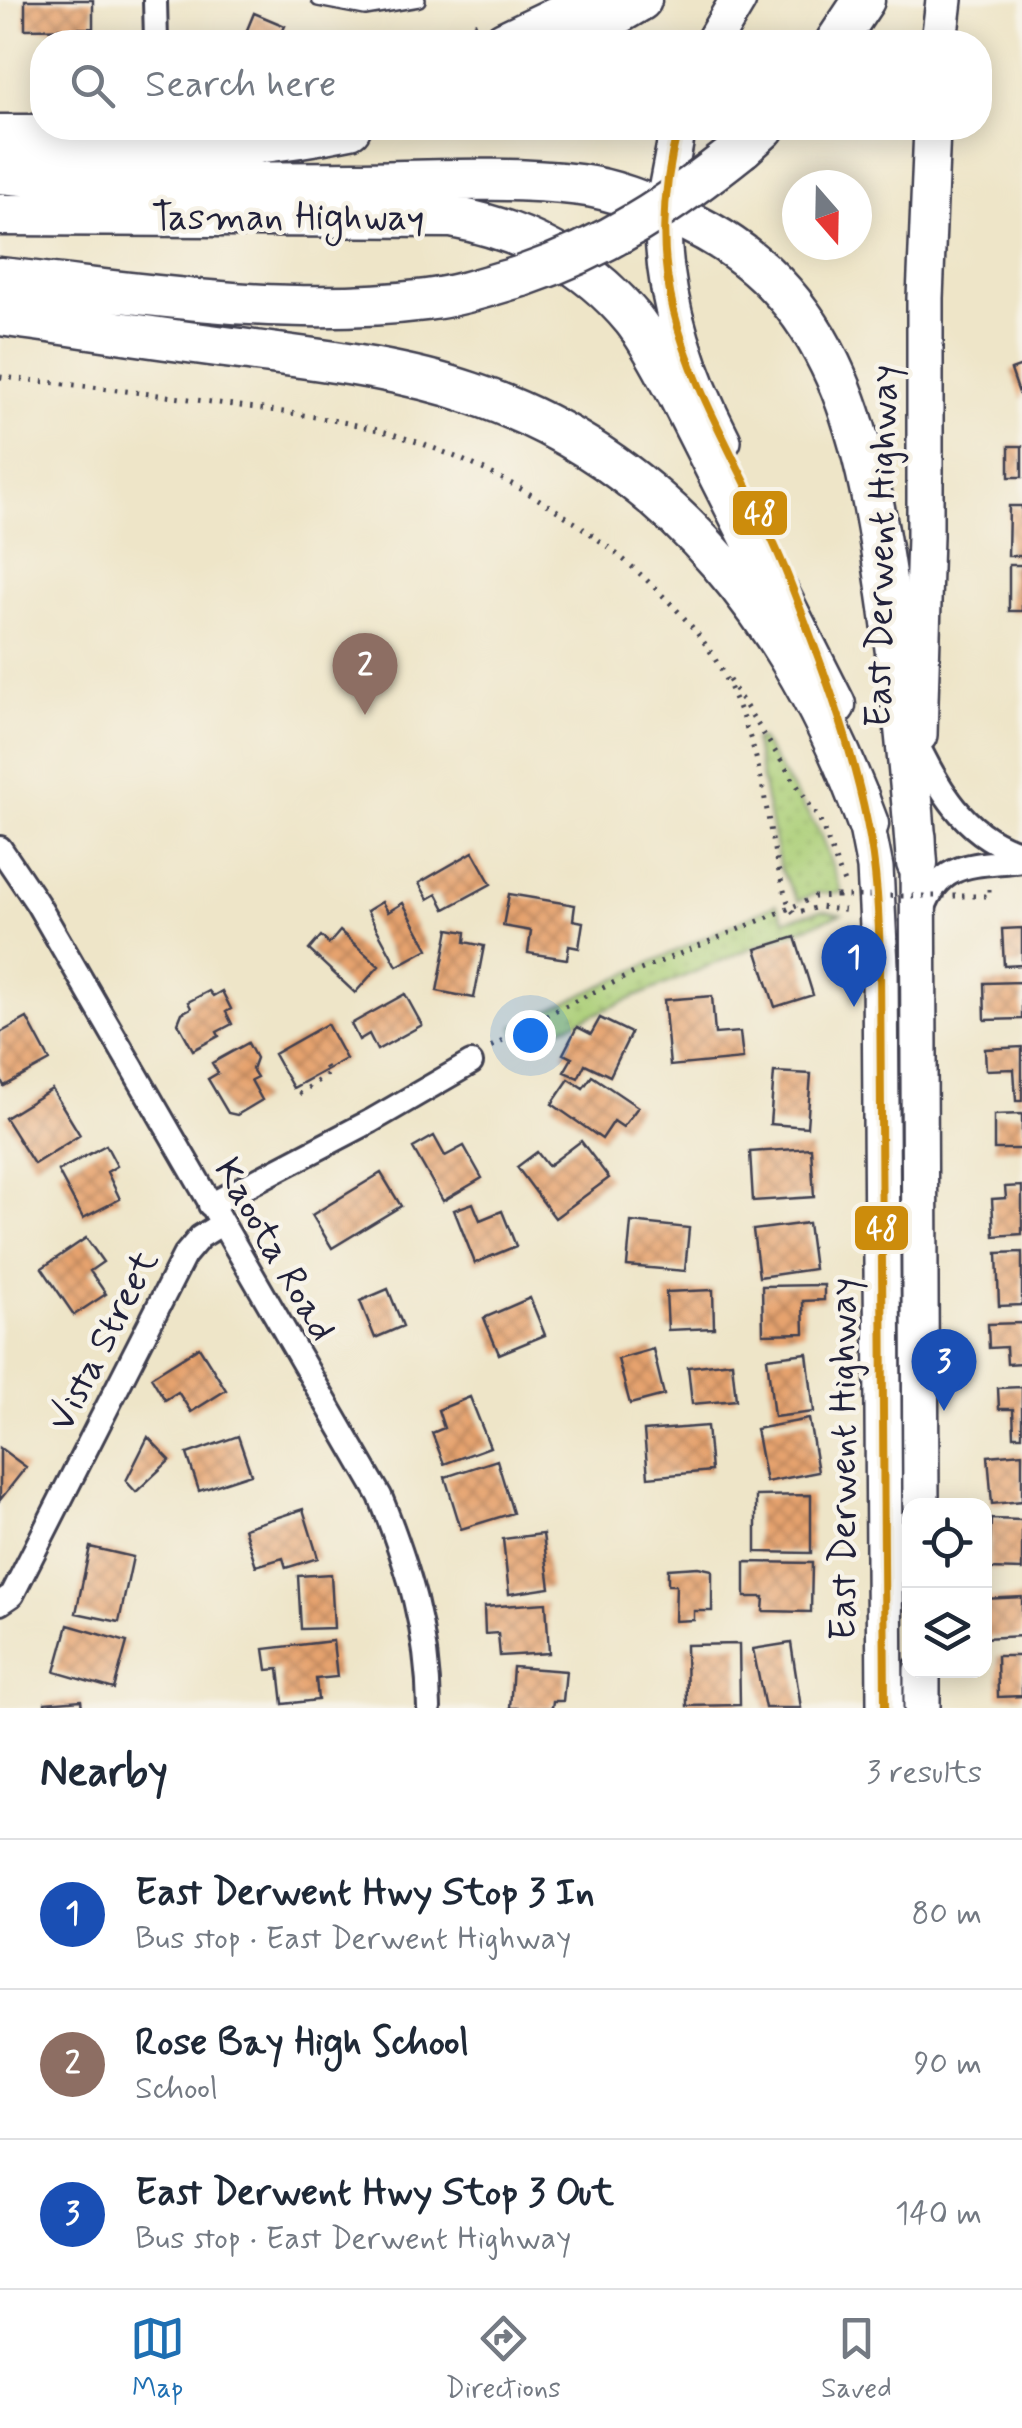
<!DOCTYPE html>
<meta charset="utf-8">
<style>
:root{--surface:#fff;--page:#f2f2f3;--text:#1f2937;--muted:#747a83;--line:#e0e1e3;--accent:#1f6fb2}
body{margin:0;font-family:Mynerve,sans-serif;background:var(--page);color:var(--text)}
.controls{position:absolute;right:30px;bottom:30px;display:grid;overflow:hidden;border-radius:20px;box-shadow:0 5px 25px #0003}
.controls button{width:90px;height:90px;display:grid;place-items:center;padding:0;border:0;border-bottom:2px solid var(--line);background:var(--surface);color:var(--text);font:50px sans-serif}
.compass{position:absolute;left:782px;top:170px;width:90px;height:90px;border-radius:50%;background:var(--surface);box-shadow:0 5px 25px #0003;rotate:160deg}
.you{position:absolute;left:530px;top:1035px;width:35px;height:35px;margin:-25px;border:8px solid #fff;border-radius:50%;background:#1a73e8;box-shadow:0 0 0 15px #1a73e833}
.badge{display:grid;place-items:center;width:65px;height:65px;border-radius:50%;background:var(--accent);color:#fff;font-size:32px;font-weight:700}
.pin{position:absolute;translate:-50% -82px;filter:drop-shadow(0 2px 5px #0008)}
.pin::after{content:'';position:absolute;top:52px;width:35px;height:30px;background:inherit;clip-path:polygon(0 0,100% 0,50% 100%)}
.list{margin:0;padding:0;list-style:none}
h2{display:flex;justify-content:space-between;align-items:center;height:130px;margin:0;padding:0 40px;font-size:42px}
h2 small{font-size:32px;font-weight:400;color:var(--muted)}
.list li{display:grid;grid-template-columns:65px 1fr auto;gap:30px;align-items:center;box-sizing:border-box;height:150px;padding:0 40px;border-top:2px solid var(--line)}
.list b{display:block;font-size:38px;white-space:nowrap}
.list p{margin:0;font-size:32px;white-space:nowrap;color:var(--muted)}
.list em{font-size:32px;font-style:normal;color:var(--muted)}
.icon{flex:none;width:55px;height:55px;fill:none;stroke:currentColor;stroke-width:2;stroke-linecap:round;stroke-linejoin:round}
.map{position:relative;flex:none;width:1022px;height:1708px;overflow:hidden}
.search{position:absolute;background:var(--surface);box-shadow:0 5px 25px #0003;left:30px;right:30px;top:30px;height:110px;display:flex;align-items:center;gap:25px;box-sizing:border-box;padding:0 35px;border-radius:40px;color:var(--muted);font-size:38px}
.sheet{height:580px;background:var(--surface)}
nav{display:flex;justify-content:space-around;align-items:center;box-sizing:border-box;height:140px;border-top:2px solid var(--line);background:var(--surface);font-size:28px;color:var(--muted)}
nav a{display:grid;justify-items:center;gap:5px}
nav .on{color:var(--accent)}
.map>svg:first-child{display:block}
</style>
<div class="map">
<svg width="1022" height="1708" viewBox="0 0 1022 1708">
<defs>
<pattern id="grass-dots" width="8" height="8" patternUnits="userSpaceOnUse" patternTransform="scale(2.5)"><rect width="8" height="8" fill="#accf78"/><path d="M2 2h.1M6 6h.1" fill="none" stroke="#94b169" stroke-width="1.8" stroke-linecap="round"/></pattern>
<pattern id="building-cross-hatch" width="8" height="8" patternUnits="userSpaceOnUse" patternTransform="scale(2.5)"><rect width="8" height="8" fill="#e6a36e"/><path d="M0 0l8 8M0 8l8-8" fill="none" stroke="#ba845c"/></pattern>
</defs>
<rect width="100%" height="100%" fill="#f7f3e8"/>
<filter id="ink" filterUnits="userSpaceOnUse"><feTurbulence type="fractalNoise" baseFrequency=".01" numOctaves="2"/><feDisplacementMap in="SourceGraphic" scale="20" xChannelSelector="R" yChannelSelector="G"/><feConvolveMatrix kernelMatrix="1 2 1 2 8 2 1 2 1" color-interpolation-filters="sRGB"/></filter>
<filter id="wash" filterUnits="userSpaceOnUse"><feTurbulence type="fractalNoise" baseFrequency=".0048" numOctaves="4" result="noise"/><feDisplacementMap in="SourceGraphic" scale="40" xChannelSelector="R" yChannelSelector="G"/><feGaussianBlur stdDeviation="2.25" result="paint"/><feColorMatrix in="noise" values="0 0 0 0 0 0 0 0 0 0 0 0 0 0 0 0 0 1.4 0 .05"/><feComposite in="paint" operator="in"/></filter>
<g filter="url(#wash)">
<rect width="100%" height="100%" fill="#eee5c8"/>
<path fill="url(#grass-dots)" stroke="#67785a" stroke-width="2.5" d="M760,738L820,833L842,893H817L798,901L780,869L754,740Z
M776,904L785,920L822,910L841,914L751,948L522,1045L513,1027Z"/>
<g id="blocks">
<path fill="url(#building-cross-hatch)" d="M25,0H93V28L25,29Z
M254,13L285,26L278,42H242Z
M1022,366V399H1021L1011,370Z
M1009,446H1022V477H1009Z
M1009,506H1022V556H1008Z
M1009,565H1022V611H1009Z
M473,852L491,884L445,909L437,894L428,899L419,883Z
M509,894L575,905L573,920L583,922L579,948L569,946L567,959L528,953L531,931L503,926Z
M382,902L388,912L403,903L428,949L397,966L367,911Z
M1022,928V965L1004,966L1002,929Z
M449,929L466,932L465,942L484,946L474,998L437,991Z
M340,931L379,966L355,993L309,950L321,936L329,944Z
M795,937L813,995L775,1007L756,949Z
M1022,982V1019L985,1020L984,983Z
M209,991L213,996L222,991L231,1009L226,1012L232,1024L217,1032L219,1036L193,1050L178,1023L182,1013L191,1008L188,1002Z
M405,994L422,1025L377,1050L369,1034L359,1040L351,1024Z
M712,996L715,1034L740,1032L743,1059L670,1066L664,1000Z
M27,1018L50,1061L4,1086L0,1078V1033Z
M600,1018L631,1033L610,1076L585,1064L578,1078L564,1072L572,1058L563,1054L577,1027L591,1034Z
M327,1024L346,1059L293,1088L274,1054Z
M248,1043L256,1058L252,1069L257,1077L251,1080L262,1100L237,1115L228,1113L208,1079L218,1073L212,1063Z
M1022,1047V1101H1016L1014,1069L986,1070L985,1049Z
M774,1072L811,1074L807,1127L770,1124Z
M592,1076L638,1107L623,1127L614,1121L602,1139L552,1104L569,1079L583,1088Z
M52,1089L80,1135L34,1164L5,1118Z
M1022,1114V1149H994V1115Z
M434,1136L445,1156L464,1146L482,1178L443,1201L413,1148Z
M581,1141L609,1178L555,1218L517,1167L537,1152L548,1166Z
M106,1145L117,1166L107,1172L120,1199L83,1218L58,1171Z
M811,1148L814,1197L753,1201L750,1152Z
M381,1173L401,1206L332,1248L312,1215Z
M1022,1186V1234L994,1236L992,1199L1006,1198L1005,1187Z
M473,1203L480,1220L502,1211L516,1246L475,1263L454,1210Z
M631,1222L689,1228L685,1271L627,1266Z
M808,1223L814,1269L759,1277L753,1230Z
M86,1238L103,1262L90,1271L106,1294L74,1315L42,1268Z
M1022,1252V1305L999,1306L997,1253Z
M824,1285V1300L803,1301L804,1333L763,1334L762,1286Z
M388,1289L403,1326L375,1338L360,1301Z
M713,1290L714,1328L668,1330L666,1292Z
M530,1298L545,1335L499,1354L484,1318Z
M1022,1323V1363L1007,1364L1006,1347L989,1348L988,1324Z
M199,1347L226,1390L191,1412L178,1392L165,1400L151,1377Z
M653,1349L664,1395L630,1404L618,1359Z
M807,1353L814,1412L774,1417L767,1358Z
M732,1362L736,1400L692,1404L688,1367Z
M1022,1387V1436H1014L1013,1409H999L998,1388Z
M470,1397L490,1447L444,1464L432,1433L444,1428L438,1410Z
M809,1419L818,1472L766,1482L756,1429Z
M707,1426L711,1471L648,1477L644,1431Z
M238,1436L251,1474L199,1491L187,1454Z
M148,1437L170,1460L136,1492L126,1481Z
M0,1448L26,1467L0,1500Z
M1022,1453V1501L992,1504L988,1456Z
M497,1460L513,1513L461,1529L445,1477Z
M811,1495V1553L756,1552V1496Z
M303,1509L318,1558L286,1568L283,1558L256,1566L244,1528Z
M991,1519L1022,1520V1570L989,1569Z
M543,1534L550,1588L509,1594L503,1539Z
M90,1547L133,1557L119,1622L76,1613Z
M745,1562L812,1563L811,1612L763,1611L764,1597H745Z
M698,1567L712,1570V1611H694V1620L675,1621L676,1585H668V1569Z
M331,1574L334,1628L301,1629L298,1576Z
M1022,1597V1636L984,1638V1599Z
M546,1603L549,1653L500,1656L498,1633L485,1634L484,1607Z
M68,1625L127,1642L114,1689L55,1672Z
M333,1641L337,1677L316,1679L318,1700L283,1704L279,1669L267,1670L264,1649Z
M791,1643L801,1708H765L753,1649Z
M739,1644L740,1705L687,1706L686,1645Z
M997,1656H1022V1696L998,1697Z
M513,1667L566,1671L563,1701H553L552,1708H510Z
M81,1700L82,1708H45V1703Z"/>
</g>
</g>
<g filter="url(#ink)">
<use href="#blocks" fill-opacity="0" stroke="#413f50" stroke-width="2.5"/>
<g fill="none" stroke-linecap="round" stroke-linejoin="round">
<g stroke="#413f50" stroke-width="16">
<path id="lane" d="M318,0L365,9L419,0"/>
</g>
<g stroke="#413f50" stroke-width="28">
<path id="street" d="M155,0L156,42
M920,750C943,796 969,838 1022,853
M0,848L37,903L380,1496C409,1569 428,1629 429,1708
M923,910C941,859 976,866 1022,860
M210,1205L371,1121L471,1063
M0,1603L12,1595L184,1256L200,1237L221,1224"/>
</g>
<g stroke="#413f50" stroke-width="40">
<path id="primary" d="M713,42L738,0
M939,42L944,0
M665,196L678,128
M663,228C664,304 689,375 723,441
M919,735L925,536V298L932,128
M861,797L875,868L880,965L885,1708
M918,837L921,1506
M922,1670V1708"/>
</g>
<g stroke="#413f50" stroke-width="45">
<path id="highway" d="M504,42L592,0
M569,42L641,0
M836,42L864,0
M0,135H81
M742,148L764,128
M49,152C151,152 250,149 350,128
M0,173C118,183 236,183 354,182C429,181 506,176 580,185C613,189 643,202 673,215C842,285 867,447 890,608C902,693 911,777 917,863
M0,215L452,217C523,230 587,263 633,319C651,342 664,369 678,394L835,705
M0,278C140,293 285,318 426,300C459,296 491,285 522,276
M0,315C78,326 155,338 233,348C312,359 395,367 471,393C672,460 799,632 868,824"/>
</g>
<path stroke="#413f50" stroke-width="5" stroke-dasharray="2.5 8" stroke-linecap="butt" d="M425,42L478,23
M0,377C78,385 155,394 233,405C285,412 338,419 389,433C480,460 567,509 638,572C668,600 702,632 721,670C734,696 747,725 755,754C769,805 771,858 790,908L638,971L548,1014L489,1048
M729,680L820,821L844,883
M837,896L815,897L790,908L794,913L819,907L850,911
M962,896H989V889
M299,1094L329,1073L325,1066"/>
<use href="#lane" stroke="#fff" stroke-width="11"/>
<use href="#street" stroke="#fff" stroke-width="22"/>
<use href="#primary" stroke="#fff" stroke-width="35"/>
<use href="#highway" stroke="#fff" stroke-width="40"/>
<g stroke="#413f50" stroke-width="45" stroke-linecap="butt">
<path id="highway-bridge" d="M522,276C608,247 672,204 742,148"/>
</g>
<path stroke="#413f50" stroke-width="5" stroke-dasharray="2.5 8" stroke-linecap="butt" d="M837,896H897
M901,896H957"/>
<use href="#highway-bridge" stroke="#fff" stroke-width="40"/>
<g stroke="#f7f3e8" stroke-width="15">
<path id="bus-1" d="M678,128C629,322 722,411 788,577C819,657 850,738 867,822C877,869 879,917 880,965L885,1708"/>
</g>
<use href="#bus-1" stroke="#cc8c0c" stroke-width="8"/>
</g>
</g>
<g text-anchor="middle" stroke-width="9" stroke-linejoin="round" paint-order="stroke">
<g font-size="38" fill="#22223b" stroke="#f7f3e8">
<text x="288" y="229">Tasman Highway</text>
<text transform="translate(880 546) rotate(-89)" y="13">East Derwent Highway</text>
<text transform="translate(276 1249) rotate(60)" y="13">Kaoota Road</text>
<text transform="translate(102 1340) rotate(-63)" y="13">Vista Street</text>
<text transform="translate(842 1459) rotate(-90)" y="13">East Derwent Highway</text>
</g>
</g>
<g stroke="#f7f3e8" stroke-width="4">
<rect x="731" y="489" width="58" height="48" rx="10" fill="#cc8c0c"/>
<rect x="853" y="1204" width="57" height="48" rx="10" fill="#cc8c0c"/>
</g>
<g font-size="28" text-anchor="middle" font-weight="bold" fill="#fff">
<text x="760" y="523">48</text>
<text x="882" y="1238">48</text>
</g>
</svg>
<div class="controls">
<button><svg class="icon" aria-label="locate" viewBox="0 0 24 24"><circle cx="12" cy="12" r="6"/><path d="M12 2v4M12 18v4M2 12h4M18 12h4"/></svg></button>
<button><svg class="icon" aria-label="layers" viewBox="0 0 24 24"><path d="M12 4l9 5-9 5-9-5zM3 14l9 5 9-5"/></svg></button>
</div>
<svg class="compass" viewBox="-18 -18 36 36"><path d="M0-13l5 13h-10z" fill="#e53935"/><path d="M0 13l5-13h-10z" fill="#747a83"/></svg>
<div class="you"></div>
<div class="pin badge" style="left:854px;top:1007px;background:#1a4fb4">1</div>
<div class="pin badge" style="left:365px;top:715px;background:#8d6e63">2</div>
<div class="pin badge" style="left:944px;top:1411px;background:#1a4fb4">3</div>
<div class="search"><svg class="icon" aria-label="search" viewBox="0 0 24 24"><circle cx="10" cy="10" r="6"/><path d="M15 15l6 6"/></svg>Search here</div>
</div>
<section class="sheet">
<h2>Nearby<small>3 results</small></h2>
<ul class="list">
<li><span class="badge" style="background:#1a4fb4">1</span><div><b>East Derwent Hwy Stop 3 In</b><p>Bus stop · East Derwent Highway</p></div><em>80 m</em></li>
<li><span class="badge" style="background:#8d6e63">2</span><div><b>Rose Bay High School</b><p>School</p></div><em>90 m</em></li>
<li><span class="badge" style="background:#1a4fb4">3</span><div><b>East Derwent Hwy Stop 3 Out</b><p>Bus stop · East Derwent Highway</p></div><em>140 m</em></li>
</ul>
</section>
<nav>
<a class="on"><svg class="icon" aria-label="map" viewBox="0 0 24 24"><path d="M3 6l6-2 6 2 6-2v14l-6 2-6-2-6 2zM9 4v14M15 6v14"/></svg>Map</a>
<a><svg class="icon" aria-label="directions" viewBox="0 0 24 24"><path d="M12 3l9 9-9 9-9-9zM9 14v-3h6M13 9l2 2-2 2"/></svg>Directions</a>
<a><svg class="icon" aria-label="saved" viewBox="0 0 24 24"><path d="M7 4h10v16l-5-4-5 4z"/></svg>Saved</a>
</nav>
